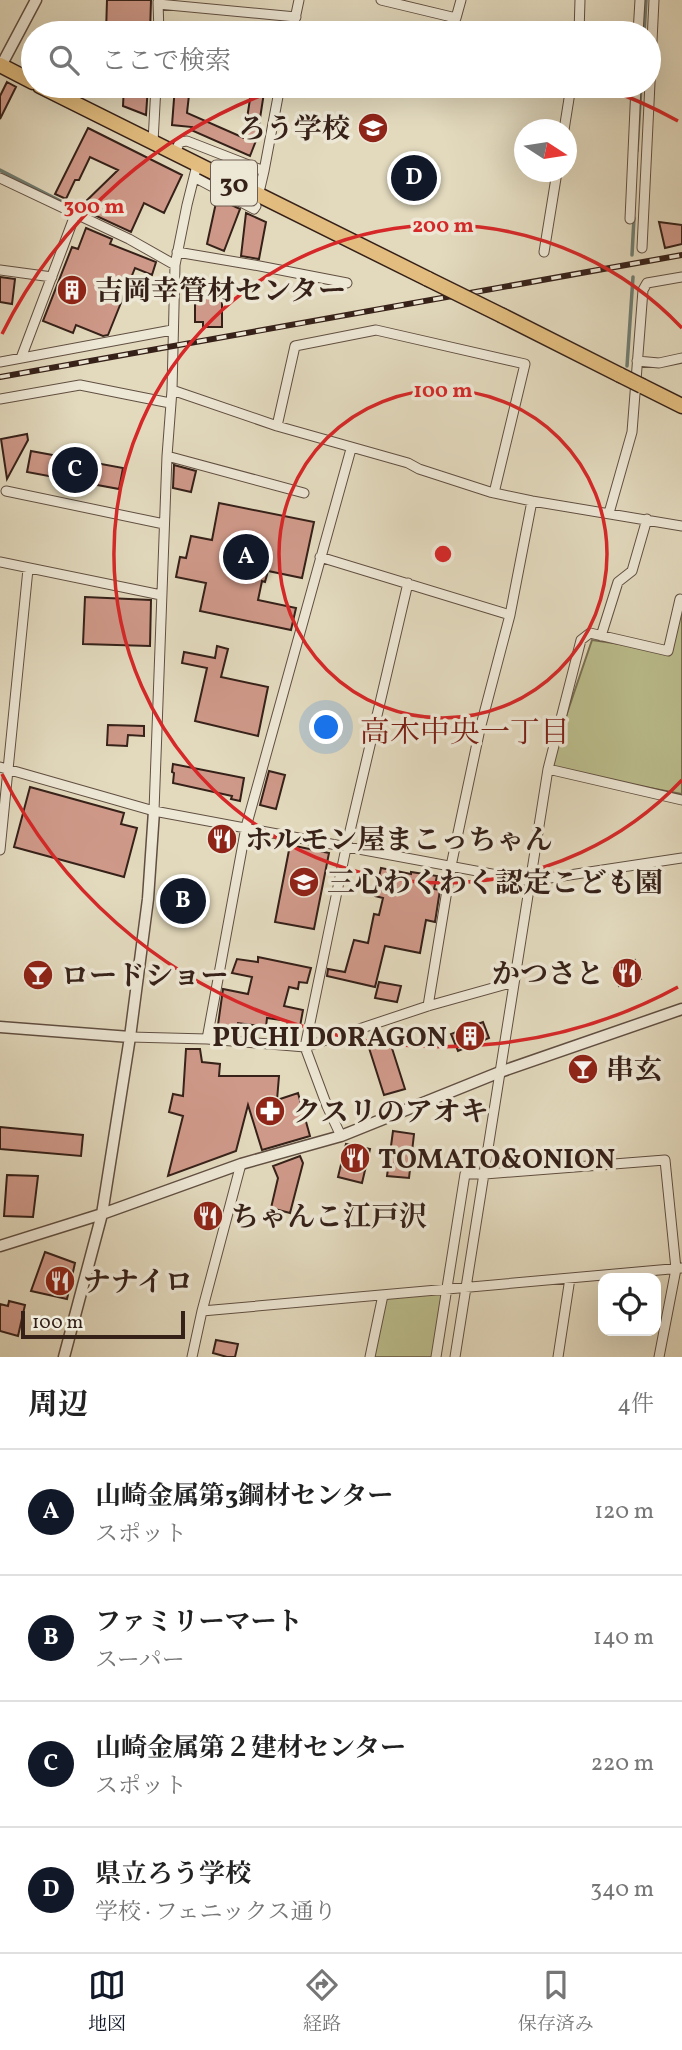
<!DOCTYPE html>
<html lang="ja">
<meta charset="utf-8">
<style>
:root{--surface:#fff;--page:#f6f6f6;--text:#222;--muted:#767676;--line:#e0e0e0;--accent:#111827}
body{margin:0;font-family:Vollkorn,"Noto Serif JP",serif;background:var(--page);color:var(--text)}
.controls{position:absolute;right:21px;bottom:21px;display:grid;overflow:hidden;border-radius:14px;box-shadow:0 7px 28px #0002}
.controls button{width:63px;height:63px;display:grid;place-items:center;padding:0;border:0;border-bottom:2px solid var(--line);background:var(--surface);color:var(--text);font:35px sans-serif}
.compass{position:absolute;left:514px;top:119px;width:63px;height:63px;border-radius:50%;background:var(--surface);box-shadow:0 7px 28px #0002;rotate:102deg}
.scale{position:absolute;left:21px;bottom:18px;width:164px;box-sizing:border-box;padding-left:7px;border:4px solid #362119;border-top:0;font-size:19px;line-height:24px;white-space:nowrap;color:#362119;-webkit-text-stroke:5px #ede7d5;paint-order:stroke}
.you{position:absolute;left:327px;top:728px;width:24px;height:24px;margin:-18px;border:5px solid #fff;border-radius:50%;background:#1a73e8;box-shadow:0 0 0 10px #1a73e833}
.badge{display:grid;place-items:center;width:46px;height:46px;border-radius:50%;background:var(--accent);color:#fff;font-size:23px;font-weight:700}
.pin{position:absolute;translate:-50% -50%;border:4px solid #fff;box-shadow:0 2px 7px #0006}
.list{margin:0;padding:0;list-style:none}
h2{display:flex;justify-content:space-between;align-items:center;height:91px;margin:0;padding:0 28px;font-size:30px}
h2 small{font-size:23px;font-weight:400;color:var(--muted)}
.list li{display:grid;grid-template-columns:46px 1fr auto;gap:21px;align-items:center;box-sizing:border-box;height:126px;padding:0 28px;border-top:2px solid var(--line)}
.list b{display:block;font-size:26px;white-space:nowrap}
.list p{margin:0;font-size:23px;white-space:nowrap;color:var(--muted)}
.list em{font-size:23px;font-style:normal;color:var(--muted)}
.icon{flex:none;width:38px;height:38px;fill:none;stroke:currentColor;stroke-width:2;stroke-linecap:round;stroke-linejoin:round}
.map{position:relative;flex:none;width:682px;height:1357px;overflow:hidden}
.search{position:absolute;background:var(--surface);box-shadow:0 7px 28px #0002;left:21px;right:21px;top:21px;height:77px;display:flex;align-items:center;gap:18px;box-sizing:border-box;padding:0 24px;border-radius:38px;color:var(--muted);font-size:26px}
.sheet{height:595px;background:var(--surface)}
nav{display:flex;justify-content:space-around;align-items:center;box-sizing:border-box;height:98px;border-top:2px solid var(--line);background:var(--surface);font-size:19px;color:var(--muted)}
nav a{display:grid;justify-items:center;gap:4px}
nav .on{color:var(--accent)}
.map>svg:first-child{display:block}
</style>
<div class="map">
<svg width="682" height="1357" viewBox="0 0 682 1357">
<rect width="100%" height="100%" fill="#e3dabe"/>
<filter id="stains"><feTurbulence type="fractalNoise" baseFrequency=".00286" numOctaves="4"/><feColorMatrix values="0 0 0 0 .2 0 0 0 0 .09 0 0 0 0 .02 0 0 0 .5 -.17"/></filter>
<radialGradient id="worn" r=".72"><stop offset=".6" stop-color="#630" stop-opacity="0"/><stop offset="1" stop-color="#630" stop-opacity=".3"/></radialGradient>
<path fill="#bbbd8c" stroke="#786f52" stroke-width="2" d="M682,600V794L548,769L592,640L668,651Z
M446,1293L436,1357H371L383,1295Z"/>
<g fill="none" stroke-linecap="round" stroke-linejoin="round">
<path stroke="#6f7d72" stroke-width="3.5" d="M644,33L646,0
M637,151L641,86
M0,170L72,207
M632,255L634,218
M627,366L633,277"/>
</g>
<path fill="#cf9989" stroke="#362119" stroke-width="2" d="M107,0H151L150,33H106Z
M7,82L16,87L0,119V96Z
M124,86H148L146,115L123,106Z
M175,86H190L187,113L244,138L252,86H265L257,138L250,156L191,130L192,127L172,125Z
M88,128L182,175L164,213L144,203L131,232L79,208L118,170L90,157L79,180H75L66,199L55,194Z
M217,198L240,209L224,251L207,244Z
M246,213L266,222L259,259L241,256Z
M659,222L682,225V244L665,248Z
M86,228L112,239L110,244L156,262L152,275L135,268L108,335L103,336L76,325L73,333L43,321L72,247L78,249Z
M0,277L15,279L12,304L0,302Z
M195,294L222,295V327H203V322H195Z
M27,434L28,440L7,479L1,439Z
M31,451L123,468L119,489L27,472Z
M174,465L196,471L191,492L173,488Z
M219,503L314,522L302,578L268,571L265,582L262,581L258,600L296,608L291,630L200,611L206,583L176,577L180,557L186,558L191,536L212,540Z
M85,597L151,600L150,646L83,644Z
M217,646L228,649L221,677L268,687L258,736L195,721L207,668L182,663L184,652L215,658Z
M108,725L144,726V736L128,735L127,746L107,745Z
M173,764L244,778L240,801L231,799L232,796L173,783L174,773L172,772Z
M269,771L285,775L276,809L260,805Z
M30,787L124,813L121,824L137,828L124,877L14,847Z
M290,845L329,853L314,929L275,922Z
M381,868L411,874V872L437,876L434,889L440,890L435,922L426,920L420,953L385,946L375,987L327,976L328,969L345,972L354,940L368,943L374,914L379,915L383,898L375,896Z
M179,881L193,884L186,920L172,918Z
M258,957L311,968L307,983L299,982L298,989L289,987L284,1006L303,1010L299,1032L285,1031L288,1021L267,1018L266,1027L238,1023L237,1028L218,1025L223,989L248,994L252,977L232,973L237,959L258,962Z
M635,960L641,979L619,986L613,968Z
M379,982L401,986L397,1002L375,998Z
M483,1022L489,1038L458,1051L451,1034Z
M390,1042L405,1089L384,1095L369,1048Z
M186,1049H200L202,1062L220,1064L219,1076H279L277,1100L298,1093L310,1136L262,1150L248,1105L236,1151L168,1176L183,1116L169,1112L173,1094L183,1096Z
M0,1127L83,1135L81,1156L0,1149Z
M393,1131L414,1134L409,1178L387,1176Z
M346,1144L370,1149L362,1183L338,1177Z
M300,1156L303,1163L290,1213L271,1208L278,1178L273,1166Z
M7,1175L38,1176L33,1217L4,1216Z
M45,1252L75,1263L67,1299L31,1291Z
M9,1301L25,1305L18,1336L0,1331V1304L8,1306Z
M216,1340L238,1344L235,1357H227L213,1353Z"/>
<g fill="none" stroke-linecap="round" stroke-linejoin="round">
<g stroke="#614f42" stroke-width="11">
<path id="minor" d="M381,0L456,18L461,0
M158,2L159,33
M158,4L296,17
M292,33L299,0
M579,33L580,0
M638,33L640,0
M564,130L571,86
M153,142L156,86
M174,154L180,142L187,141L264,171L280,86
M194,177L254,209L256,206
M0,178L129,239L175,265
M260,188L264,171
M630,219L636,86
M642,248L654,0
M177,252L254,265L347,283
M544,252L557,172
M0,270L52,277
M21,358L75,215
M637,361L659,363L682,358
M0,362L172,330
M172,390L277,426L408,463L419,469L490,492L532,501L682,526
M0,399L80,385L170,403
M277,426L295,346L376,330L525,364L494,493
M167,456L304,493
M6,491L164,524
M609,513L632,432L643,290L647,283L682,277
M320,557L510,615
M0,562L161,595
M601,636L618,582L632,571L647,519
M0,767L154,811L530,881L682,858
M548,769L682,800
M154,811L167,456L172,390L175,265L187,205L197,165
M0,850L28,569
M428,1006L451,866L480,729L510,615L532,501
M130,1037L207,1039L305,1047L428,1006L514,982
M207,1039L246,827L351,449
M341,1136L327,1106L305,1047L346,848L408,583
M202,1311L682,1268
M192,1357L202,1311L241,1164
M370,1357L383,1295
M436,1357L465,1174H485L665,1160L676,1269L659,1357
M455,1357L548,769L581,640L590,633L668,651L680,599L682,600
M558,1357L570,1278"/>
</g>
<g stroke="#614f42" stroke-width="13">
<path id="tertiary" d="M1,66L36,0
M0,1027L130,1037
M0,1246L102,1214L241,1164L341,1136L500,1072L682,1009
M64,1357L102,1214L130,1037L148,899L154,811"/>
</g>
<g stroke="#362119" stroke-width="17">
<path id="primary" d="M0,65L33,82
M40,86L428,279
M503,316L620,375
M642,386L682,406"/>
</g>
<use href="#minor" stroke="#ede7d5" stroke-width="9"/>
<use href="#tertiary" stroke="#ede7d5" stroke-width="10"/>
<use href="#primary" stroke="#e2bd7f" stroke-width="14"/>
<g stroke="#362119" stroke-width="6">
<path id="rail" d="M0,377L682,255"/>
</g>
<use href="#rail" stroke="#ede7d5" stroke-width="3.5" stroke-dasharray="10" stroke-linecap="butt"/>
<g stroke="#362119" stroke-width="17" stroke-linecap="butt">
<path id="primary-bridge" d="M428,279L503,316
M620,375L642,386"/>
</g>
<use href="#primary-bridge" stroke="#e2bd7f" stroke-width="14"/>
</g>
<g fill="none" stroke="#d62828" stroke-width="3.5">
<circle cx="443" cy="554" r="164"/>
<path d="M682 780A329 329 0 1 1 682 328"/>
<path d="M678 987A493 493 0 0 1 2 774M2 334A493 493 0 0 1 287 86M599 86A493 493 0 0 1 678 121"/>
</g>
<defs>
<g id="school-disc" transform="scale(1.575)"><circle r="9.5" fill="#8f2418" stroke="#ede7d5"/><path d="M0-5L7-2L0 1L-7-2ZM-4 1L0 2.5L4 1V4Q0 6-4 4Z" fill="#fff"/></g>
<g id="building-disc" transform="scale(1.575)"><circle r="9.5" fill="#8f2418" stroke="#ede7d5"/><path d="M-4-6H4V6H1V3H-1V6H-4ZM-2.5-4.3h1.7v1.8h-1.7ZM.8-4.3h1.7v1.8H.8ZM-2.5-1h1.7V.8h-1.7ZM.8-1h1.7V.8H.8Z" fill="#fff"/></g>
<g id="restaurant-disc" transform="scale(1.575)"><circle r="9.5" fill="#8f2418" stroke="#ede7d5"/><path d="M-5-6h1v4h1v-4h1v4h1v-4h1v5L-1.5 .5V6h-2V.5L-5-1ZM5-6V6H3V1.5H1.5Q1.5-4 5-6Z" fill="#fff"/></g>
<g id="bar-disc" transform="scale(1.575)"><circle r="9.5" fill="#8f2418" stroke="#ede7d5"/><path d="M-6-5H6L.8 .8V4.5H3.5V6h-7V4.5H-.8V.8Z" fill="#fff"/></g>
<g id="pharmacy-disc" transform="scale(1.575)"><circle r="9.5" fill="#8f2418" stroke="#ede7d5"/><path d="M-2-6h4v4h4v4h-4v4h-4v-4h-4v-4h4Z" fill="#fff"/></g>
</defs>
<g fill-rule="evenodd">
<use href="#school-disc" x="373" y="128"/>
<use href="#building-disc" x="72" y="290"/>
<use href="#restaurant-disc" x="222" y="839"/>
<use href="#school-disc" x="304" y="882"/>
<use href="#restaurant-disc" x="627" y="973"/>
<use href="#bar-disc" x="38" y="975"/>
<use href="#building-disc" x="470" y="1036"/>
<use href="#bar-disc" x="583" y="1069"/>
<use href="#pharmacy-disc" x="270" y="1111"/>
<use href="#restaurant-disc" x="355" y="1158"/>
<use href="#restaurant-disc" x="208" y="1216"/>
<use href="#restaurant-disc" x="60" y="1281"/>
</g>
<g text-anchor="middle" stroke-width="7" stroke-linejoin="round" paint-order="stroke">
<rect fill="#ede7d5" stroke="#6d5c51" stroke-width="2" x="211" y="160.5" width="46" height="45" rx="5"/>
<g font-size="26" font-weight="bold" fill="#362119">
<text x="234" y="192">30</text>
</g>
<g font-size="28" font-weight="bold" fill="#362119" stroke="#ede7d5" text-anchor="start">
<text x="350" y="138" text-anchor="end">ろう学校</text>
<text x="95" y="300">吉岡幸管材センター</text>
<text x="245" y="849">ホルモン屋まこっちゃん</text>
<text x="327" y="892">三心わくわく認定こども園</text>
<text x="604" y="983" text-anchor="end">かつさと</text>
<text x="61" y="985">ロードショー</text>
<text x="447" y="1046" text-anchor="end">PUCHI DORAGON</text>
<text x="606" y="1079">串玄</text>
<text x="293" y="1121">クスリのアオキ</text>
<text x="378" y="1168">TOMATO&amp;ONION</text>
<text x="231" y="1226">ちゃんこ江戸沢</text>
<text x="83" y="1291">ナナイロ</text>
</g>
<g font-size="30" fill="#7a1f14" stroke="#ede7d5">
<text x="465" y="742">高木中央一丁目</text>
</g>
</g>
<circle cx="443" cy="554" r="10" fill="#d62828" stroke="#ede7d5" stroke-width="3.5"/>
<g font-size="21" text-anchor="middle" font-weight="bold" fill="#d62828" stroke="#ede7d5" stroke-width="7" stroke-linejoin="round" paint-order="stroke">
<text x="94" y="213">300 m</text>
<text x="443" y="232">200 m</text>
<text x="443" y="397">100 m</text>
</g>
<rect width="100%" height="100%" filter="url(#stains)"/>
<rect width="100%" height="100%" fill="url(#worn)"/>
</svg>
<div class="controls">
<button><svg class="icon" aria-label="locate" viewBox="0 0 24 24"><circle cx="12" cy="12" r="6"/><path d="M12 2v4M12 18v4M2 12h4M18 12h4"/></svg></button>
</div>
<svg class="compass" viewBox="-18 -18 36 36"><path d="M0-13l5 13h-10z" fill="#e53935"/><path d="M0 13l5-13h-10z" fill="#767676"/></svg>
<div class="scale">100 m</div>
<div class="you"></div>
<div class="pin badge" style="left:246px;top:557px">A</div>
<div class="pin badge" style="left:183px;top:901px">B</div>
<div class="pin badge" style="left:75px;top:470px">C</div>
<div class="pin badge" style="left:414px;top:178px">D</div>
<div class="search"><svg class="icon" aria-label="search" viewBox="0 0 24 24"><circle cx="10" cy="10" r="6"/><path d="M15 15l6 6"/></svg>ここで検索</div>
</div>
<section class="sheet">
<h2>周辺<small>4件</small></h2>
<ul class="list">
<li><span class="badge">A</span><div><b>山崎金属第3鋼材センター</b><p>スポット</p></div><em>120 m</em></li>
<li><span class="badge">B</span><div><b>ファミリーマート</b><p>スーパー</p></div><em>140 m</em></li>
<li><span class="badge">C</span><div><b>山崎金属第２建材センター</b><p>スポット</p></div><em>220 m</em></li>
<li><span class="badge">D</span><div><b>県立ろう学校</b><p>学校 · フェニックス通り</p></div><em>340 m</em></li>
</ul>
</section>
<nav>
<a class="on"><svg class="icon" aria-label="map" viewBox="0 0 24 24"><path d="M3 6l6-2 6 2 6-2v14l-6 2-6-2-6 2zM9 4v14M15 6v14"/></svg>地図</a>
<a><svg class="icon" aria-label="directions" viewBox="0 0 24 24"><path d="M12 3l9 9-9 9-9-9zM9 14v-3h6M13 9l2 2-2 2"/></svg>経路</a>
<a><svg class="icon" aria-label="saved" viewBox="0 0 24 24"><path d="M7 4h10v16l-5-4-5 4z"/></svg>保存済み</a>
</nav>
